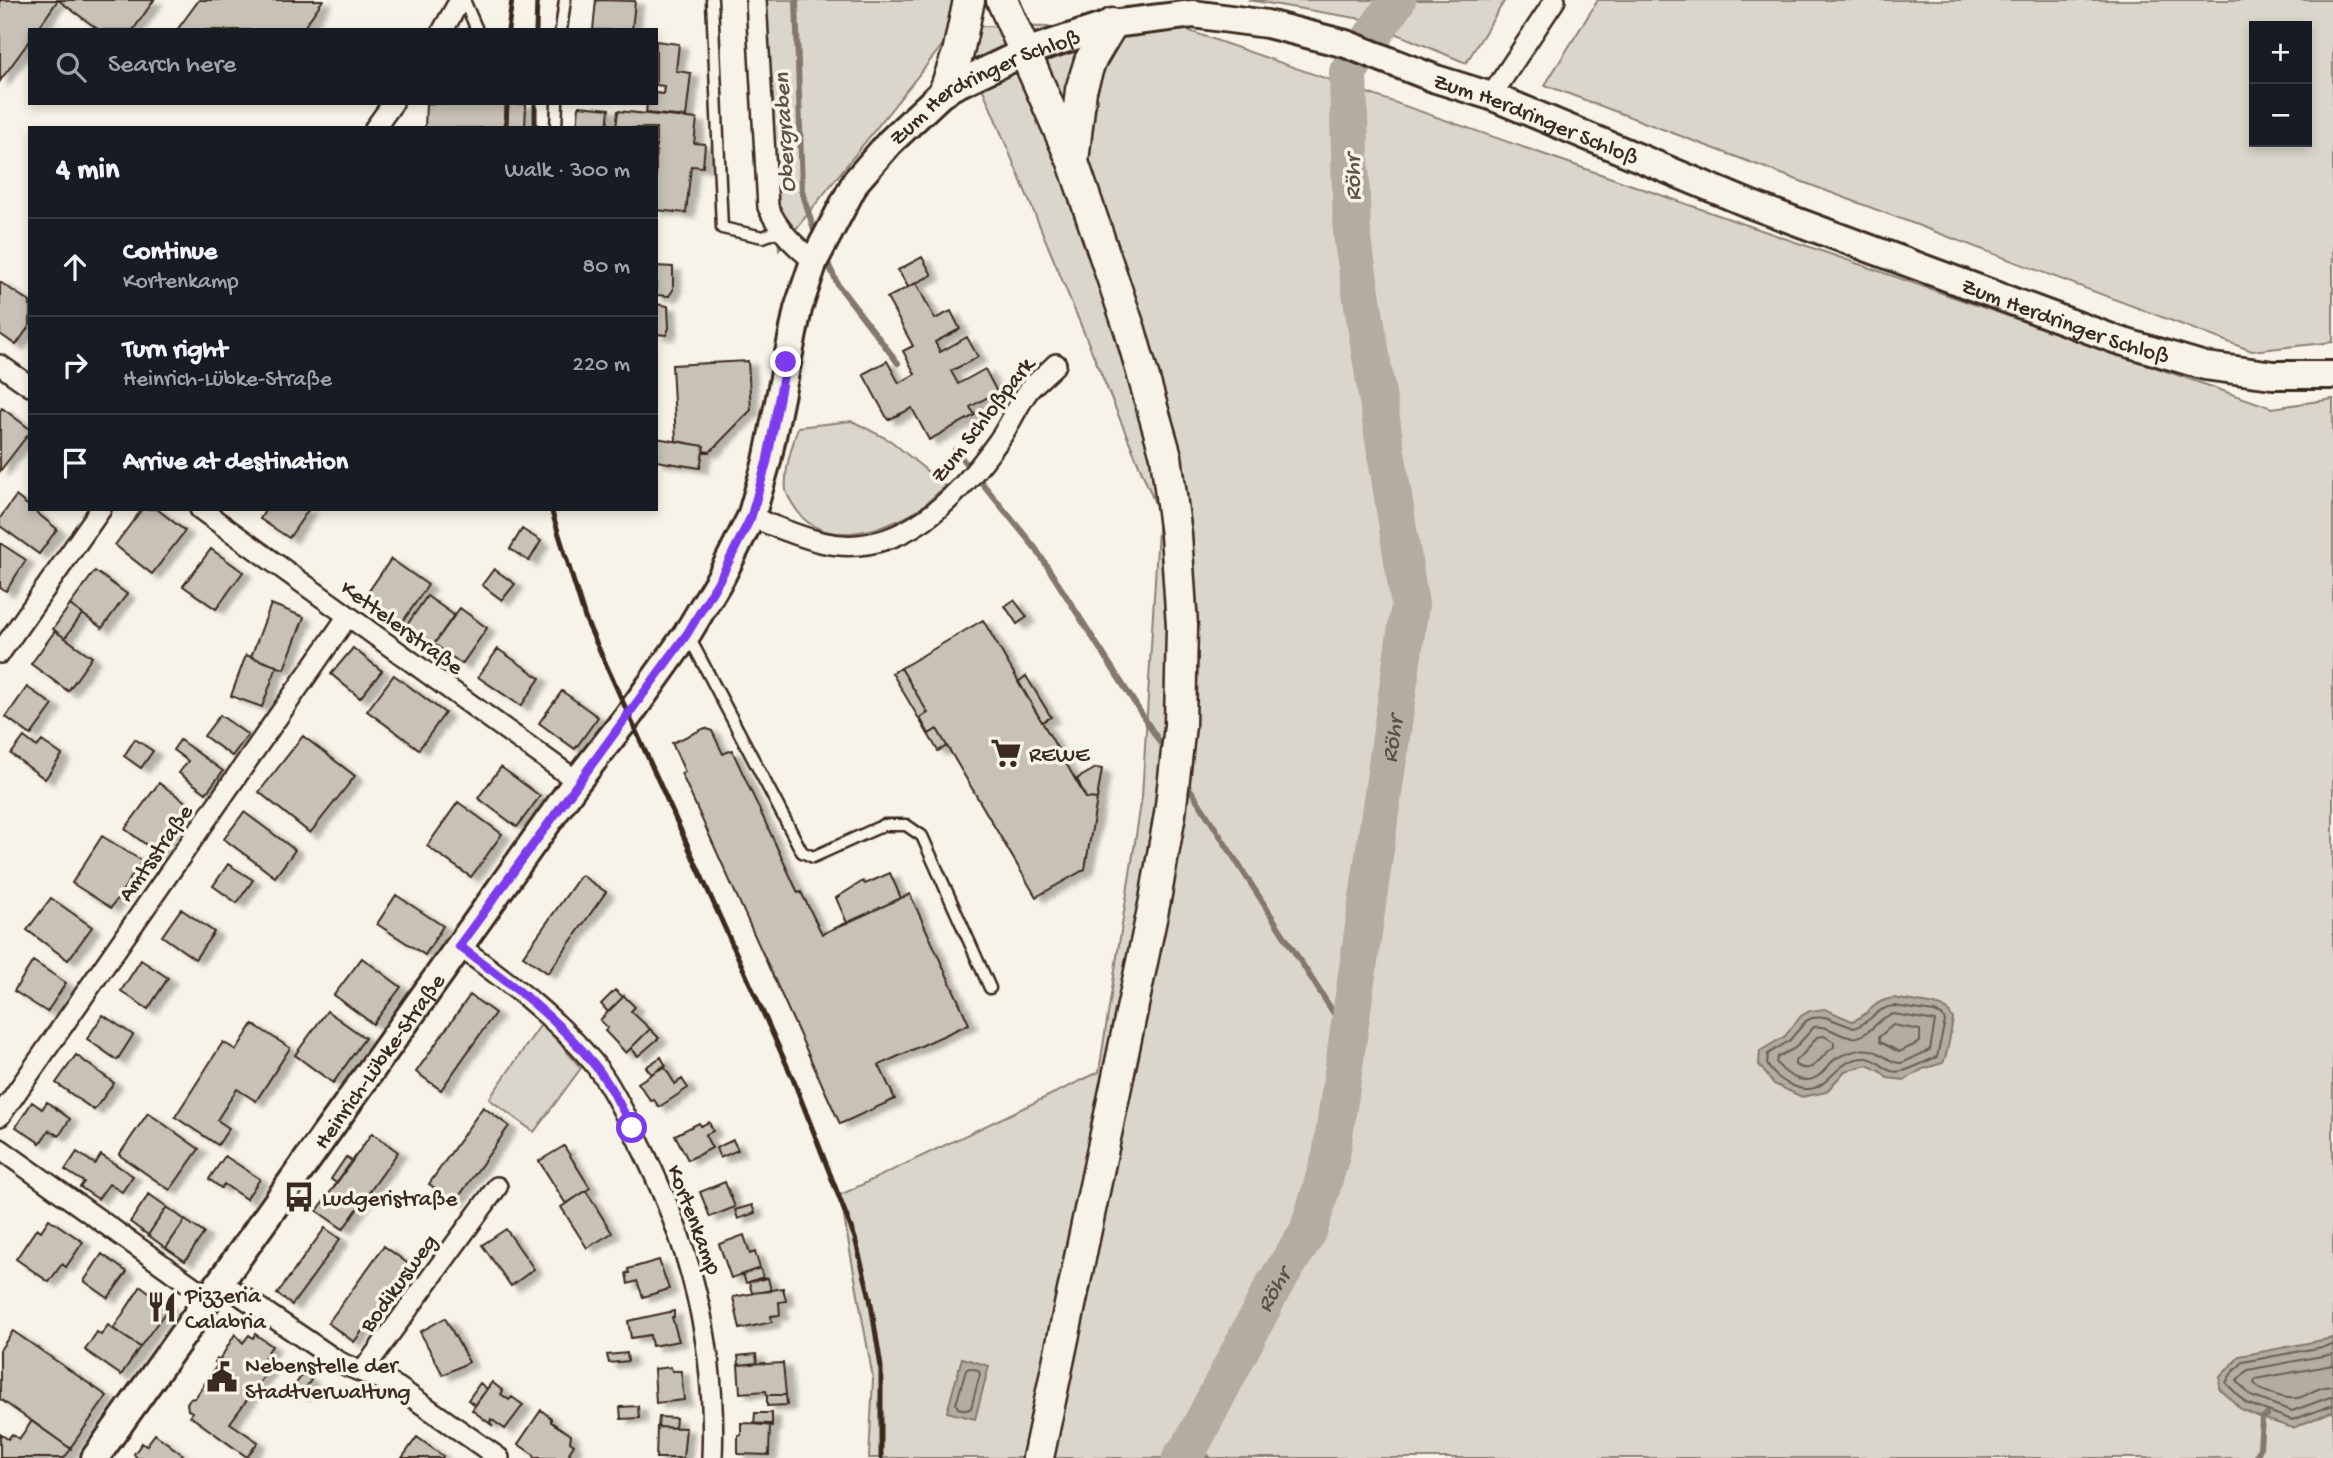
<!DOCTYPE html>
<meta charset="utf-8">
<style>
:root{--surface:#171b24;--page:#20242c;--text:#f1f3f6;--muted:#9ea1a6;--line:#363941}
body{margin:0;font-family:"Gochi Hand",sans-serif;background:var(--page);color:var(--text)}
.controls{position:absolute;right:21px;top:21px;display:grid;overflow:hidden;border-radius:0px;box-shadow:0 4px 10px #0003}
.controls button{width:63px;height:63px;display:grid;place-items:center;padding:0;border:0;border-bottom:2px solid var(--line);background:var(--surface);color:var(--text);font:35px sans-serif}
.stop{position:absolute;width:21px;height:21px;margin:-16px;border:5px solid #7c3aed;border-radius:50%;background:#fff}
.stop.end{background:#7c3aed;border-color:#fff;box-shadow:0 2px 7px #0008}
.list{margin:0;padding:0;list-style:none}
h2{display:flex;justify-content:space-between;align-items:center;height:91px;margin:0;padding:0 28px;font-size:30px}
h2 small{font-size:23px;font-weight:400;color:var(--muted)}
.list li{display:grid;grid-template-columns:46px 1fr auto;gap:21px;align-items:center;box-sizing:border-box;height:98px;padding:0 28px;border-top:2px solid var(--line)}
.list b{display:block;font-size:26px;white-space:nowrap}
.list p{margin:0;font-size:23px;white-space:nowrap;color:var(--muted)}
.list em{font-size:23px;font-style:normal;color:var(--muted)}
.icon{flex:none;width:38px;height:38px;fill:none;stroke:currentColor;stroke-width:2;stroke-linecap:round;stroke-linejoin:round}
.map{position:relative;flex:none;width:2333px;height:1458px;overflow:hidden}
.search{position:absolute;background:var(--surface);box-shadow:0 4px 10px #0003;left:28px;top:28px;width:630px;height:77px;display:flex;align-items:center;gap:18px;box-sizing:border-box;padding:0 24px;border-radius:0px;color:var(--muted);font-size:26px}
.panel{position:absolute;background:var(--surface);box-shadow:0 4px 10px #0003;left:28px;top:126px;width:630px;height:385px;border-radius:0px}
.map>svg:first-child{display:block}
</style>
<div class="map">
<svg width="2333" height="1458" viewBox="0 0 2333 1458">
<defs>
<filter id="shadow"><feDropShadow dx="8" dy="4.5" stdDeviation="2" flood-color="#0004"/></filter>
</defs>
<rect width="100%" height="100%" fill="#f7f3e8"/>
<filter id="ink" filterUnits="userSpaceOnUse"><feTurbulence type="fractalNoise" baseFrequency=".0143" numOctaves="2"/><feDisplacementMap in="SourceGraphic" scale="14" xChannelSelector="R" yChannelSelector="G"/><feConvolveMatrix kernelMatrix="1 2 1 2 8 2 1 2 1" color-interpolation-filters="sRGB"/></filter>
<g filter="url(#ink)">
<path fill="#dbd6cb" stroke="#8b8074" stroke-width="2" fill-rule="evenodd" d="M762,0H952L957,26L1181,28L2272,408L2333,399V1458H869L873,1378L840,1195L1099,1072L1142,797L1159,513L957,27L779,250Z
M1248,0H1505L1466,63L1362,19Z
M1598,0H2333V342L2252,351L1545,85ZM2254,26H2307V142H2254Z
M852,421L891,441L945,486C935,495 924,508 912,514C879,532 820,548 796,509C792,503 787,496 786,490C784,469 792,447 798,427Z
M542,1023L581,1068L534,1132L489,1099Z"/>
<path fill="#b4aca0" stroke="#84786c" stroke-width="2" d="M1894,998C1912,1002 1931,1002 1947,1009L1953,1019C1950,1034 1949,1050 1943,1063L1923,1069L1905,1080L1887,1078L1880,1071L1867,1065L1845,1071L1826,1092L1802,1097L1774,1084L1759,1065L1760,1051L1785,1036L1801,1016L1810,1011L1825,1009L1852,1021C1872,1015 1870,1001 1894,998Z
M2333,1338V1411L2293,1428L2262,1418L2241,1409L2219,1388L2220,1377L2240,1356Z
M962,1358L989,1366L975,1419L947,1412Z"/>
<g fill="none" stroke-linecap="round" stroke-linejoin="round">
<path stroke="#6b5e52" stroke-width="2" d="M1894,1006L1934,1012L1942,1015L1945,1021L1937,1057C1925,1061 1903,1075 1891,1071C1883,1068 1877,1059 1867,1058C1831,1056 1829,1103 1791,1085C1780,1080 1772,1074 1767,1064L1768,1054L1789,1041L1806,1021L1812,1018L1825,1017L1854,1028C1870,1023 1877,1007 1894,1006Z
M1894,1014L1935,1021L1930,1050C1924,1052 1905,1063 1900,1063C1891,1064 1880,1051 1870,1050C1862,1048 1851,1052 1843,1055C1828,1059 1824,1079 1808,1080C1795,1081 1783,1072 1776,1062L1778,1057L1795,1048L1814,1027C1830,1024 1841,1040 1857,1037C1872,1034 1879,1016 1894,1014Z
M1893,1025L1920,1030V1042L1899,1052L1880,1042L1879,1037Z
M1824,1036L1834,1042V1047C1818,1057 1815,1076 1795,1065V1061L1804,1053L1817,1037Z
M2333,1345L2243,1362L2231,1374L2226,1383L2246,1403L2292,1420L2333,1405
M2333,1354L2248,1370L2237,1381L2251,1396L2292,1411L2333,1396
M2333,1365L2256,1379L2254,1383C2258,1389 2265,1392 2273,1394C2307,1407 2305,1387 2333,1386
M969,1368L978,1370L980,1374L971,1408L967,1410L958,1408L956,1404L966,1370Z"/>
<path stroke="#84786c" stroke-width="6" d="M796,0L802,191L816,237
M825,257L838,285L898,363
M955,450L1036,549L1166,752
M1185,781L1349,1037
M1191,1445L1208,1458
M2256,1458L2260,1448L2262,1418L2267,1415"/>
<path stroke="#b4aca0" stroke-width="38" id="s1" d="M1181,1458L1191,1445L1273,1287L1308,1232L1331,1156L1410,605L1352,235L1348,72L1397,0"/>
</g>
<path fill="#c8c1b6" stroke="#3b2a1e" stroke-width="2" filter="url(#shadow)" d="M0,0H154L133,30H99L58,0L37,30H30V40L0,81Z
M199,0H323L302,30H177Z
M596,0L635,1L632,30H593Z
M656,41L679,44L676,71L691,73L686,117L646,113L647,103H656V93L663,94L664,86L656,85Z
M426,103L526,104L525,128H425Z
M579,106L609,109L607,128H577Z
M618,111L697,119L694,143L705,144L703,167L691,166L686,213L656,210V128H616Z
M922,257L932,275L908,287L898,270Z
M656,266L673,267V290L669,296L656,295Z
M0,282L30,302V325L16,345L0,334Z
M916,283L935,319L951,311L960,329L935,342L940,352L967,337L978,357L951,371L958,384L985,369L997,392L970,407L975,415L929,440L912,408L888,420L863,374L887,361L899,383L915,374L903,351L913,346L887,298Z
M656,304L668,306L669,328L666,335L656,334Z
M748,361L751,410L710,452L703,451L704,446L676,441L672,365Z
M2,408L30,429V432L0,471V411Z
M656,438L704,446L700,468L656,461Z
M16,496L57,529L39,554L0,526V518Z
M142,509H157L185,531L152,574L115,545Z
M266,509H309L289,538L260,519Z
M522,529L541,541L529,561L510,549Z
M0,543L26,560L6,591L0,588Z
M211,549L243,572L216,609L183,586Z
M391,559L428,585L401,624L364,598Z
M494,569L515,584L502,600L482,585Z
M95,571L127,594L102,628L70,605Z
M427,596L454,615L434,644L407,625Z
M1014,600L1027,617L1017,624L1005,606Z
M271,604L304,617L284,669L251,657Z
M70,605L82,614L65,638L53,629Z
M460,608L487,628L462,664L434,644Z
M983,620L1086,798L1097,799L1085,869L1036,897L937,729L929,734L920,718L928,713L901,668Z
M55,631L92,657L68,691L31,664Z
M353,648L382,671L360,698L331,674Z
M498,649L540,678L521,706L478,677Z
M246,655L277,666L262,707L231,696Z
M901,668L928,713L920,718L929,734L937,729L947,746L938,751L892,673Z
M394,675L445,713L419,749L367,711Z
M1026,676L1051,717L1042,722L1018,682Z
M27,687L53,705L31,735L6,717Z
M562,691L598,717L575,749L539,723Z
M220,715L248,735L232,756L204,736Z
M705,728L712,731L723,754L732,750L798,893L801,892L822,934L910,894L969,1024L879,1065L895,1099L840,1124L681,773L685,772L672,743Z
M303,736L355,776L310,833L259,792Z
M24,737L37,747L42,741L62,755L45,779L11,754Z
M135,739L153,751L141,768L124,756Z
M180,740L223,771L206,793L179,773L188,761L173,750Z
M501,767L540,796L517,827L478,798Z
M1096,768L1102,769L1097,799L1086,798L1077,779Z
M159,783L190,805L156,852L125,829Z
M458,802L502,834L471,877L427,846Z
M244,812L295,850L275,877L224,839Z
M102,836L142,861L111,908L72,883Z
M228,864L253,880L237,903L213,886Z
M890,873L901,898L847,923L836,898L863,881L865,884Z
M581,875L606,892L548,973L523,956Z
M396,895L443,926L425,955L377,924Z
M51,898L92,927L68,960L27,930Z
M181,909L214,932L195,959L162,936Z
M362,958L401,987L373,1024L334,995Z
M141,960L168,978L148,1009L121,991Z
M33,961L66,983L47,1012L14,991Z
M615,990L623,997L608,1012L601,1004Z
M470,995L495,1013L441,1090L416,1072Z
M624,996L635,1007L631,1011L650,1029L626,1053L605,1031L608,1028L600,1020Z
M327,1011L365,1038L333,1083L295,1055Z
M103,1015L133,1035L117,1060L87,1039Z
M253,1024L290,1048L256,1101L237,1089L217,1120L229,1128L218,1145L175,1117L223,1042L236,1050Z
M650,1029L659,1038L638,1056L631,1048Z
M76,1055L114,1083L94,1110L56,1083Z
M661,1057L666,1066L651,1074L646,1067Z
M664,1066L675,1084L682,1079L688,1088L659,1107L654,1100L651,1101L638,1083Z
M32,1102L42,1109L47,1102L70,1119L59,1136L49,1130L40,1143L16,1127Z
M483,1107L509,1126L455,1202L429,1184Z
M148,1113L199,1149L170,1190L119,1155Z
M709,1122L713,1131L705,1135L712,1148L688,1160L675,1135L699,1123L701,1126Z
M372,1133L398,1152L343,1229L317,1211Z
M733,1140L738,1150L720,1158L716,1148Z
M564,1146L590,1188L566,1204L539,1161Z
M77,1152L95,1164L101,1155L133,1176L122,1192L109,1184L98,1199L80,1187L84,1182L65,1170Z
M225,1156L260,1179L246,1199L224,1184L221,1188L209,1179Z
M346,1157L352,1161L336,1183L331,1179Z
M725,1182L735,1207L710,1217L700,1192Z
M586,1191L612,1233L587,1248L561,1207Z
M149,1194L167,1207L148,1235L130,1222Z
M752,1205L755,1213L738,1219L735,1210Z
M167,1207L185,1220L166,1248L148,1235Z
M49,1219L83,1242L66,1267L62,1264L49,1282L16,1259L37,1228L41,1231Z
M185,1220L204,1233L185,1261L166,1248Z
M325,1228L340,1239L292,1305L277,1294Z
M506,1229L534,1269L511,1286L482,1245Z
M744,1235L750,1254L755,1252L760,1268L731,1278L719,1244Z
M384,1246L410,1265L354,1342L328,1323Z
M102,1254L127,1272L108,1298L84,1281Z
M659,1260L669,1289L643,1297L637,1281L628,1284L626,1273H629L628,1269Z
M760,1268L763,1277L746,1283L743,1274Z
M768,1278L771,1291L752,1293L749,1282Z
M141,1286L169,1307L140,1347L113,1329Z
M783,1288L786,1301L779,1302L780,1315L771,1316L772,1322L740,1329L733,1297Z
M674,1311V1317H672L679,1341L652,1346L650,1335L631,1338L628,1321Z
M445,1318L469,1362L443,1375L420,1332Z
M108,1325L140,1347L121,1375L85,1350L97,1332L101,1335Z
M13,1331L107,1396L70,1448L0,1399V1350Z
M235,1334L243,1343L249,1335L253,1338L255,1334L272,1346L264,1358L273,1364L230,1423L258,1442L247,1457L190,1416L192,1412L188,1410L187,1403L190,1399L195,1398L218,1364L215,1362L217,1359L219,1361Z
M627,1353L628,1361L609,1363L607,1355Z
M756,1354L757,1363L739,1365L738,1356Z
M764,1363V1364L783,1363L786,1395H767L766,1391L740,1393L738,1365Z
M671,1367L672,1371H681L684,1400L656,1403L654,1369Z
M303,1374L311,1380L301,1395L292,1389Z
M492,1382L503,1391L501,1394L509,1400L512,1397L523,1405L505,1429L491,1419L490,1422L493,1426L472,1410Z
M480,1383L487,1389L475,1405L468,1400Z
M767,1395H786L787,1405L767,1406Z
M638,1406L639,1418L621,1419L620,1407Z
M541,1410L551,1418V1422L571,1435L570,1442L574,1445L569,1453L575,1458H534V1455L518,1444Z
M755,1413H772V1426L754,1424Z
M659,1417L676,1418L675,1428L658,1427Z
M32,1421L71,1449L64,1458H0V1434L8,1439L12,1434L19,1439Z
M741,1423L770,1424L769,1455L738,1454V1435H741Z
M657,1427L686,1428L683,1458H656Z
M155,1434L183,1455L181,1458H137L134,1454L142,1443L146,1446Z
M417,1437L443,1456L442,1458H402Z"/>
<g fill="none" stroke-linecap="round" stroke-linejoin="round">
<g stroke="#3b2a1e" stroke-width="15">
<path id="lane" d="M464,0L477,30
M712,0L722,228L763,237L781,230
M561,30L565,0
M556,128L557,103
M688,635L802,852L813,857L884,825H906L922,836L990,988"/>
</g>
<g stroke="#3b2a1e" stroke-width="24">
<path id="street" d="M756,0L768,207C778,230 795,246 814,261
M443,30L460,0
M1491,96L1555,0
M375,128L393,103
M0,365L30,386
M200,509L577,781
M751,517C774,526 797,536 821,542C899,561 958,498 999,440C1010,425 1017,406 1029,390C1037,381 1047,373 1056,364
M0,653L101,509
M459,946C507,981 554,1016 592,1061C611,1084 624,1113 638,1140C690,1244 717,1341 712,1458
M0,1116L348,616
M0,1149L209,1298
M221,1282L336,1360C356,1372 379,1376 399,1388L499,1458
M362,1372L497,1187"/>
</g>
<g stroke="#3b2a1e" stroke-width="32">
<g id="secondary">
<path id="s2" d="M95,1458L577,781L629,715L687,634L721,577L751,517L767,461L798,309L814,261L856,181L890,142L945,90L1025,52L1112,24L1193,14L1267,24L1346,44L1436,79L1491,96L1752,205L2117,340L2205,366L2273,375H2333"/>
</g>
</g>
<g stroke="#3b2a1e" stroke-width="35">
<path id="primary" d="M1002,0L1073,162L1130,330L1166,456L1176,535L1182,626L1180,725L1170,814L1155,900L1038,1458
M945,90L958,53L969,0
M1073,161L1081,90L1090,61L1112,24"/>
</g>
<use href="#lane" stroke="#f7f3e8" stroke-width="10"/>
<use href="#street" stroke="#f7f3e8" stroke-width="19"/>
<use href="#secondary" stroke="#f7f3e8" stroke-width="26"/>
<use href="#primary" stroke="#f7f3e8" stroke-width="30"/>
<path stroke="#3b2a1e" stroke-width="5" d="M508,30L512,0
M536,30L537,0
M506,128L507,103
M535,128V103
M551,509L585,618L793,1079L855,1238L870,1298L881,1367V1458"/>
</g>
</g>
<g fill="none" stroke-linecap="round" stroke-linejoin="round" filter="url(#ink)">
<path stroke="#7c3aed" stroke-width="9" d="M632,1128C620,1105 609,1082 593,1063C555,1016 507,981 459,946L687,634L721,577L751,517L767,461L786,362"/>
</g>
<defs>
<g id="supermarket-bare" transform="scale(2.415)"><path d="M-6-5.5h2.5l.6 2H6L4.5 2H-2.5L-4.4-4H-6ZM-1.5 3.2a1.3 1.3 0 1 0 .1 0ZM3 3.2a1.3 1.3 0 1 0 .1 0Z" fill="#3b2a1e" stroke="#f7f3e8" stroke-width="2.5" paint-order="stroke"/></g>
<g id="bus-bare" transform="scale(2.415)"><path d="M-5-6H5V4H4V6H2V4H-2V6H-4V4H-5ZM-3.5-4V0h7V-4ZM-3.5 1.2v1.5H-2V1.2ZM2 1.2v1.5H3.5V1.2Z" fill="#3b2a1e" stroke="#f7f3e8" stroke-width="2.5" paint-order="stroke"/></g>
<g id="restaurant-bare" transform="scale(2.415)"><path d="M-5-6h1v4h1v-4h1v4h1v-4h1v5L-1.5 .5V6h-2V.5L-5-1ZM5-6V6H3V1.5H1.5Q1.5-4 5-6Z" fill="#3b2a1e" stroke="#f7f3e8" stroke-width="2.5" paint-order="stroke"/></g>
<g id="civic-bare" transform="scale(2.415)"><path d="M-.6-6.5H3V-4.5H.6V-3L4-1V1h2V6H-6V1h2V-1L-.6-3ZM-1.2 2.5V6h2.4V2.5Z" fill="#3b2a1e" stroke="#f7f3e8" stroke-width="2.5" paint-order="stroke"/></g>
</defs>
<g fill-rule="evenodd">
<use href="#supermarket-bare" x="1006" y="753"/>
<use href="#bus-bare" x="299" y="1197"/>
<use href="#restaurant-bare" x="162" y="1307"/>
<use href="#civic-bare" x="222" y="1377"/>
</g>
<g text-anchor="middle" stroke-width="7" stroke-linejoin="round" paint-order="stroke">
<g font-size="23" fill="#3b2a1e" stroke="#f7f3e8">
<text dy="8" stroke="none"><textPath href="#s2" startOffset="1666">Zum Herdringer Schloß</textPath></text>
<text dy="8" stroke="none"><textPath href="#s2" startOffset="2252">Zum Herdringer Schloß</textPath></text>
<text dy="8" stroke="none"><textPath href="#s2" startOffset="2819">Zum Herdringer Schloß</textPath></text>
<text transform="translate(981 419) rotate(-52)" y="8">Zum Schloßpark</text>
<text transform="translate(403 626) rotate(36)" y="8">Kettelerstraße</text>
<text transform="translate(154 852) rotate(-55)" y="8">Amtsstraße</text>
<text dy="8" stroke="none"><textPath href="#s2" startOffset="488">Heinrich-Lübke-Straße</textPath></text>
<text transform="translate(696 1219) rotate(69)" y="8">Kortenkamp</text>
<text transform="translate(397 1282) rotate(-54)" y="8">Bodikusweg</text>
</g>
<g font-size="23" fill="#3b2a1e" stroke="#f7f3e8" text-anchor="start">
<text x="1029" y="761">REWE</text>
<text x="322" y="1205">Ludgeristraße</text>
<text x="185" y="1302">Pizzeria<tspan x="185" dy="26">Calabria</tspan></text>
<text x="245" y="1372">Nebenstelle der<tspan x="245" dy="26">Stadtverwaltung</tspan></text>
</g>
<g font-size="24" font-style="italic" fill="#5f5145" stroke="#f7f3e8">
<text transform="translate(783 133) rotate(-93)" y="8">Obergraben</text>
<text transform="translate(1351 178) rotate(-91)" y="8">Röhr</text>
<text dy="8" stroke="none"><textPath href="#s1" startOffset="760">Röhr</textPath></text>
<text dy="8" stroke="none"><textPath href="#s1" startOffset="192">Röhr</textPath></text>
</g>
</g>
</svg>
<div class="controls">
<button>+</button>
<button>−</button>
</div>
<div class="stop" style="left:632px;top:1128px"></div>
<div class="stop end" style="left:786px;top:362px"></div>
<div class="search"><svg class="icon" aria-label="search" viewBox="0 0 24 24"><circle cx="10" cy="10" r="6"/><path d="M15 15l6 6"/></svg>Search here</div>
<section class="panel">
<h2>4 min<small>Walk · 300 m</small></h2>
<ul class="list">
<li><svg class="icon" aria-label="ahead" viewBox="0 0 24 24"><path d="M12 20V5M6 11l6-6 6 6"/></svg><div><b>Continue</b><p>Kortenkamp</p></div><em>80 m</em></li>
<li><svg class="icon" aria-label="right" viewBox="0 0 24 24"><path d="M7 20v-9h11M14 6l5 5-5 5"/></svg><div><b>Turn right</b><p>Heinrich-Lübke-Straße</p></div><em>220 m</em></li>
<li><svg class="icon" aria-label="arrive" viewBox="0 0 24 24"><path d="M6 21V4h12l-3 4 3 4H6"/></svg><div><b>Arrive at destination</b></div></li>
</ul>
</section>
</div>
